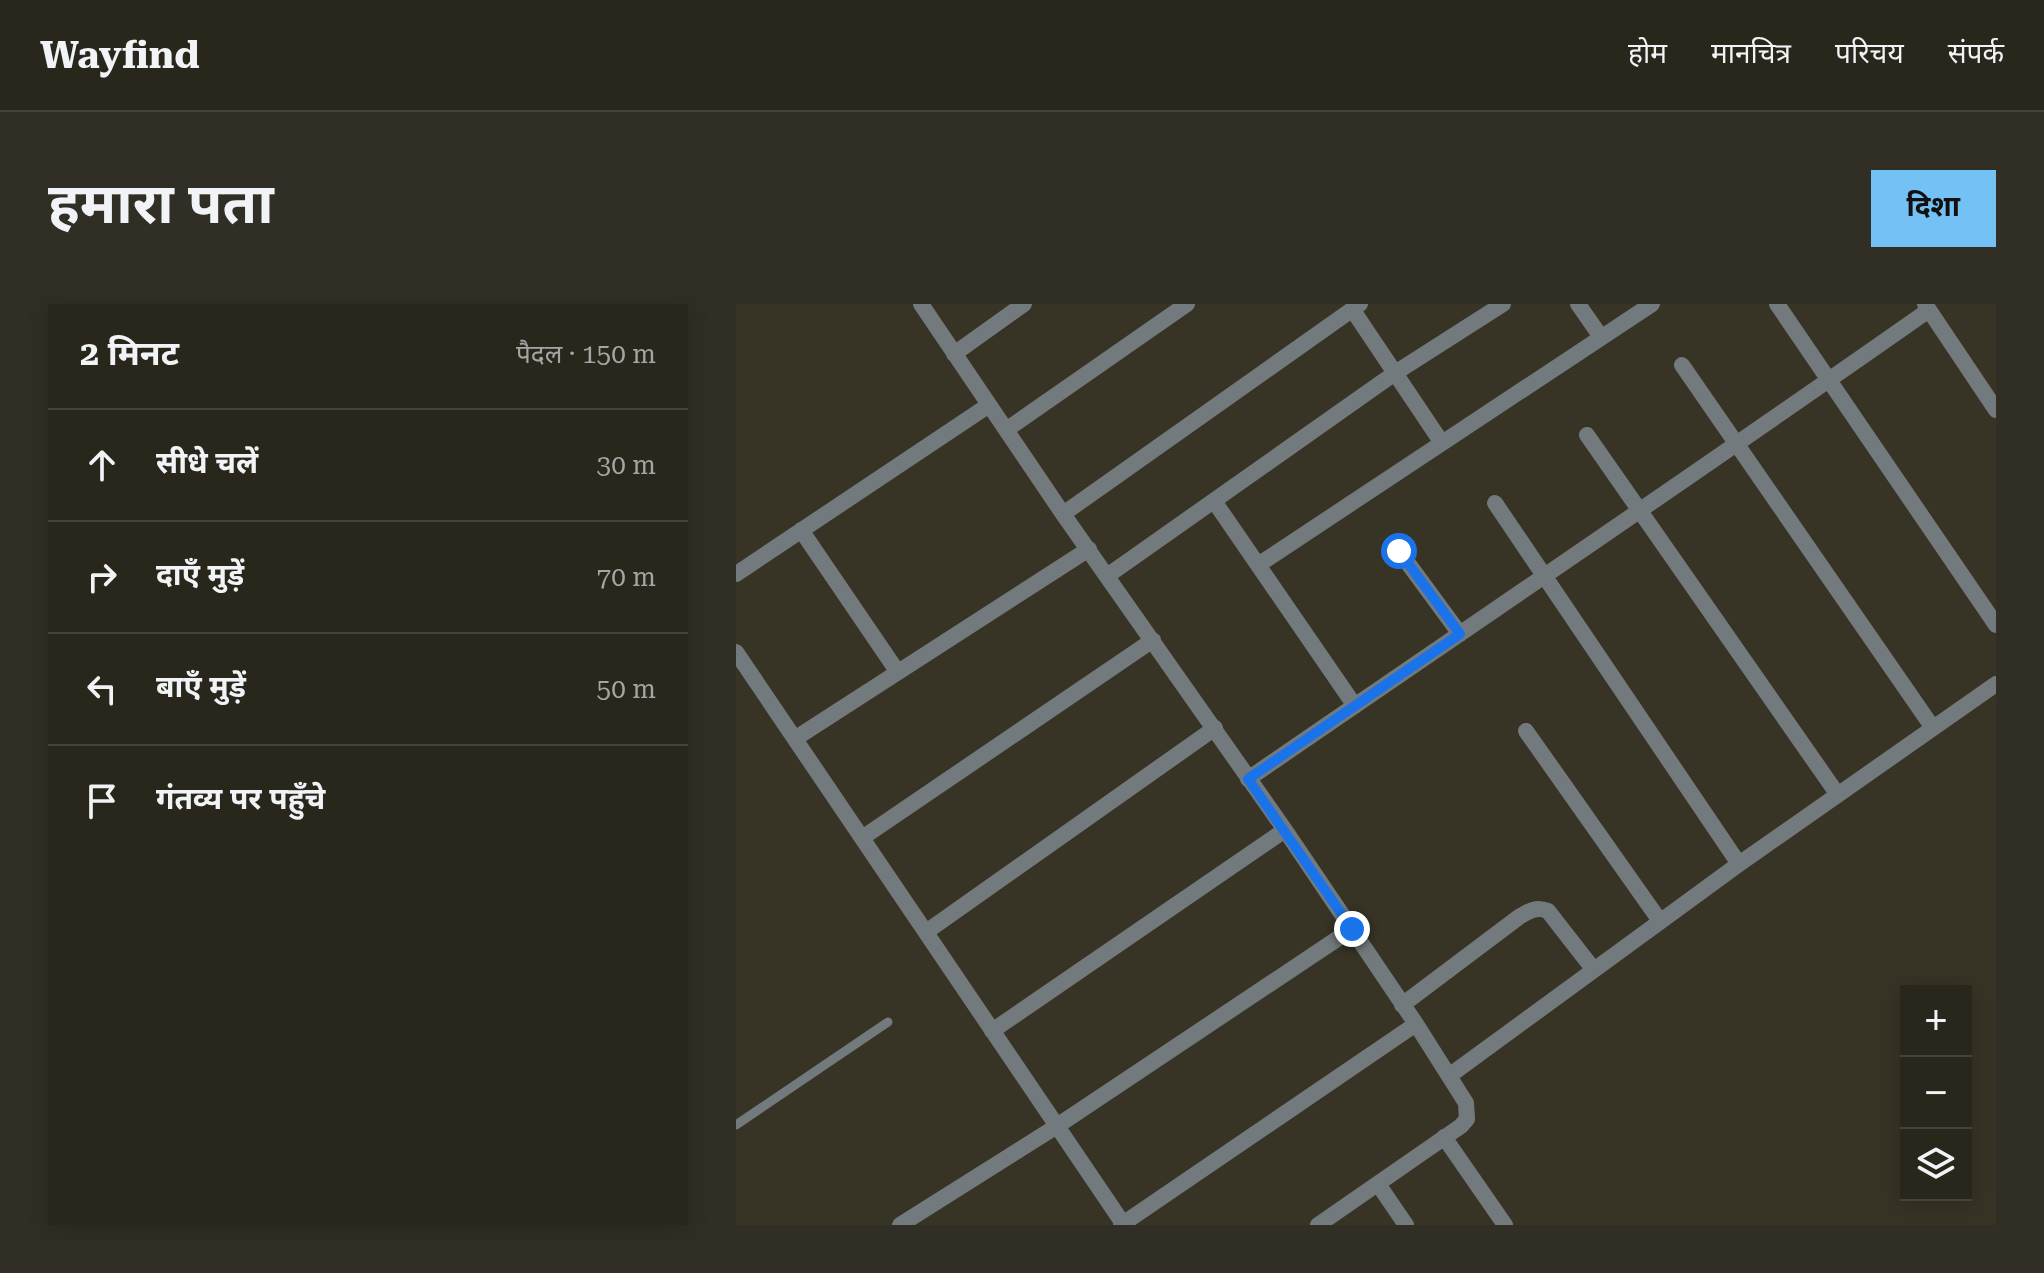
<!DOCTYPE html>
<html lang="hi">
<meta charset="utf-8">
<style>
:root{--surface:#29271c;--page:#312f25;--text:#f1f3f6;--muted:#a5a5a3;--line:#45443b;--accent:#73c1f5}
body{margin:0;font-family:"Roboto Serif","Noto Sans Devanagari",serif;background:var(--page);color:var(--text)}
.controls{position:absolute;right:24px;bottom:24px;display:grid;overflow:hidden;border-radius:0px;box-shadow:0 4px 20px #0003}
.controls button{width:72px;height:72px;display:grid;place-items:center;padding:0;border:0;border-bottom:2px solid var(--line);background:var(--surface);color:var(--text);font:40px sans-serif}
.stop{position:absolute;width:24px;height:24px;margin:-18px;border:6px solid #1a73e8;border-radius:50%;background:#fff}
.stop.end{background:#1a73e8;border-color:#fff;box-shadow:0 2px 8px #0008}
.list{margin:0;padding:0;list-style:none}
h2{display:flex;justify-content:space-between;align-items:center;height:104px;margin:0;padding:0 32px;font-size:34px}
h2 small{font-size:26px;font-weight:400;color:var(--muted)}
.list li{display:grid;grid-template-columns:52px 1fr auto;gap:24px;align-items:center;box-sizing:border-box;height:112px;padding:0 32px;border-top:2px solid var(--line)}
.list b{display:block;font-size:30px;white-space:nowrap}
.list em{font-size:26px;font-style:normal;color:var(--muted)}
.icon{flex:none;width:44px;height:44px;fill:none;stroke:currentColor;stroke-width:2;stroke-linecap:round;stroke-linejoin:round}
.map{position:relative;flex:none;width:1260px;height:921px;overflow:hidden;border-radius:0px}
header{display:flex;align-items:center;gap:48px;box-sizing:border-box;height:112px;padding:0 40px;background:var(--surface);border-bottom:2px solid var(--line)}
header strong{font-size:38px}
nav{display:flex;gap:44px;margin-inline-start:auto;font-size:28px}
.intro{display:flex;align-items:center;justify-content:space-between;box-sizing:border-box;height:192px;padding:0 48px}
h1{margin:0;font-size:56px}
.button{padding:20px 36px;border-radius:0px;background:var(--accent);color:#111;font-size:28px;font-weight:700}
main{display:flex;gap:48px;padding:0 48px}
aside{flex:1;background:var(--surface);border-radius:0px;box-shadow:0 4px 20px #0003}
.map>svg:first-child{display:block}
</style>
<header>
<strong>Wayfind</strong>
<nav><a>होम</a><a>मानचित्र</a><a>परिचय</a><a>संपर्क</a></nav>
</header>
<div class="intro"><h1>हमारा पता</h1><a class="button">दिशा</a></div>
<main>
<aside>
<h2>2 मिनट<small>पैदल · 150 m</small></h2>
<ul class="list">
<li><svg class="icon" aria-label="ahead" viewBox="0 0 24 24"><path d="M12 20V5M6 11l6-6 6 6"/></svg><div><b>सीधे चलें</b></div><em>30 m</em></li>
<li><svg class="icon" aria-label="right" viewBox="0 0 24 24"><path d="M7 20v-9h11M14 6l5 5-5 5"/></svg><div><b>दाएँ मुड़ें</b></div><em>70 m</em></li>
<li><svg class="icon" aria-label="left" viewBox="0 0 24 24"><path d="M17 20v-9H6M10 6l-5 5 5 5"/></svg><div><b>बाएँ मुड़ें</b></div><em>50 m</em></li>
<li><svg class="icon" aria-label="arrive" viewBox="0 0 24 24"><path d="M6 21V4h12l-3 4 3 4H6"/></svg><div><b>गंतव्य पर पहुँचे</b></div></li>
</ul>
</aside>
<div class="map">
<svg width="1260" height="921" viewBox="0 0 1260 921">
<rect width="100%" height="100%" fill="#373426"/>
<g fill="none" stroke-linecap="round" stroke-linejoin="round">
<path stroke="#737a7e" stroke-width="9" d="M0,821L152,718"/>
<path stroke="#737a7e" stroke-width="16" d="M185,0L327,210L549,526L680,720L730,799L731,815L725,822L582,921
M842,0L865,33
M1041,0L1260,321
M1189,0L1260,106
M616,5L706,139
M218,50L288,0
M946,61L1197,424
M270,126L451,0
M851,131L1102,491
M478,197L619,402
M759,199L1003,560
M327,210L624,0
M65,226L161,367
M663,247L724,330
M522,261L916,0
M0,270L253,101
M371,272L659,69L767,0
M0,348L388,921
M790,427L924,617
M60,434L353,245
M512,475C739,319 968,164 1193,6
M126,534L417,336
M190,628L479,424
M666,701L783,613C793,607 800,602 812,607L858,666
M256,727L549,526
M713,772L1003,560L1260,380
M708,833L769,921
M642,880L670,921
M164,921L321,822L616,625
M385,921L680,720"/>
</g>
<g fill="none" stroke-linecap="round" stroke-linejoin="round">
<path stroke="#1a73e8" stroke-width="10" d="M616,625L512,475L724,330L663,247"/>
</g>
</svg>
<div class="controls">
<button>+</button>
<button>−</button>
<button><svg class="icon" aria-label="layers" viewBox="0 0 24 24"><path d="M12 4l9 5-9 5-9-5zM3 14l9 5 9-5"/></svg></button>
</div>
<div class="stop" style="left:663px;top:247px"></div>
<div class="stop end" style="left:616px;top:625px"></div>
</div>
</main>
